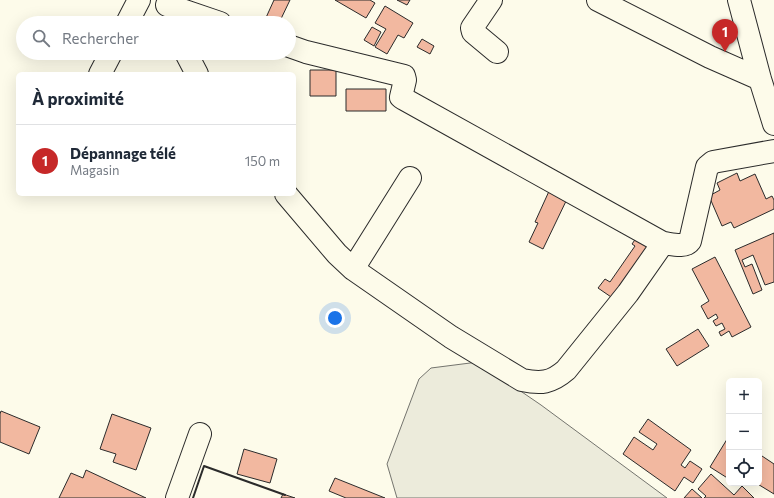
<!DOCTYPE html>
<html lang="fr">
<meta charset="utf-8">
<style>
:root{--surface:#fff;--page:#f6f6f7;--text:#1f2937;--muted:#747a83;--line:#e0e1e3;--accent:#c62828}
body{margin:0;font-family:Commissioner,sans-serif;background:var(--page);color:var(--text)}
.controls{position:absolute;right:12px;bottom:12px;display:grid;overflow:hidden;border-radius:6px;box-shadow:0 4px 16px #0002}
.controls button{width:36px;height:36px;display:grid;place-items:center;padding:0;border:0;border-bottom:1px solid var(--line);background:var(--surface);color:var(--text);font:20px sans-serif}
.you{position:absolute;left:335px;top:318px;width:14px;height:14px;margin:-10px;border:3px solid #fff;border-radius:50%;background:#1a73e8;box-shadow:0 0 0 6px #1a73e833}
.badge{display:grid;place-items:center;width:26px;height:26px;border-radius:50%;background:var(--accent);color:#fff;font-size:13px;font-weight:700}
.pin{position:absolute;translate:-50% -33px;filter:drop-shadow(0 1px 2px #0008)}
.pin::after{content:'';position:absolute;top:21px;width:14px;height:12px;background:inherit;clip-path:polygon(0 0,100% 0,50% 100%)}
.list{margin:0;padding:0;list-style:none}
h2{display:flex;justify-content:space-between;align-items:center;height:52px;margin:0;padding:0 16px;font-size:17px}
h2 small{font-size:13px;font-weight:400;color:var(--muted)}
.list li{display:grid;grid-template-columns:26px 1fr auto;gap:12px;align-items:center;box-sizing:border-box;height:72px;padding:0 16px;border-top:1px solid var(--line)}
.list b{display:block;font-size:15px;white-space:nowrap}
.list p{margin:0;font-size:13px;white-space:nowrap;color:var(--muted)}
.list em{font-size:13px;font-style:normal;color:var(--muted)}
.icon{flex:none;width:22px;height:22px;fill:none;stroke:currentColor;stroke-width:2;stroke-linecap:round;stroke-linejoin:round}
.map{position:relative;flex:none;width:774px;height:498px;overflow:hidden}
.search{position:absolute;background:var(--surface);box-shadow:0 4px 16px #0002;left:16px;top:16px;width:280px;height:44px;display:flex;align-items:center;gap:10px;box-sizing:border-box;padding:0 14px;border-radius:22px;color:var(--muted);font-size:15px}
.panel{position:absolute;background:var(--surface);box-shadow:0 4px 16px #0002;left:16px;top:72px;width:280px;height:124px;border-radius:6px}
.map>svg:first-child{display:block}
</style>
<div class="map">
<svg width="774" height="498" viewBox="0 0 774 498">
<rect width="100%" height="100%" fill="#fdfbea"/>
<path fill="#ecebdb" stroke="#74746e" d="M478,362L541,405L667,498H397L387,464L419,379L431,368Z"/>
<path fill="#f2b8a0" stroke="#2b2b2b" d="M274,0H290L279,23H266L264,22Z
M335,0H370L375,3L366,18Z
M397,0H410L407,5Z
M385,6L413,23L404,38L398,35L387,54L375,47L386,29L375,23Z
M372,27L381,32L374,46L364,40Z
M422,39L434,46L430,54L417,47Z
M310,70H336V96H310Z
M346,89H386V111H346Z
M737,173L740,181L755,174L766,199L772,196L774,200V209L734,228L731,222L722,226L709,196L720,190L717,183Z
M550,189L568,197L543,249L529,242L538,223L535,222Z
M774,233V282L765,285L753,255L742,260L745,267L752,264L762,290L753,294L735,250Z
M639,234L653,243L614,299L598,288L605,279L610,282L635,246L632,244Z
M715,257L751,327L732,337L729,331L721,336L719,332L725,329L722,323L716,326L713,321L718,318L716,314L708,319L701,306L709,301L692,269Z
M698,329L709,346L677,366L666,349Z
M1,411L40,427L29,454L0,442V414Z
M112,414L151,428L136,470L113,462L116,454L100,449Z
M648,419L691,450L681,465L685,468L690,461L702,469L693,483L684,477L675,491L623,454L634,437L653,450L657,444L639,432Z
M729,436V479L710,467Z
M244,449L277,459L270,483L237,474Z
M759,454L774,464V494L756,483H759Z
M86,470L146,498H59L71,473L83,478Z
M711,474L734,495L742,486L754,498H704L706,496L698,489Z
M335,478L385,498H346L329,491Z
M692,489L702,498H684Z
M283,494L295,498H281Z"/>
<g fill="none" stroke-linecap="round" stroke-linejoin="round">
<g stroke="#2b2b2b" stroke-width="24">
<path id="minor" d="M491,0L472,28L473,32L497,52
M598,0L710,57L760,79
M739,0L760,79L774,124
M167,5L220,23
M127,23L139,0
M289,46L306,52L404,76L405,80L401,97L404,99L663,243C672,244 685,248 690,241L707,167L713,162L774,151
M186,53L197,74
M100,74L111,53
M286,194L337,254L353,269L451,337L522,380C541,384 551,383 566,370L628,293L663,243
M353,269L410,178
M177,498L200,434"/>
</g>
<use href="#minor" stroke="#fdfbea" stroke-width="22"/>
<path stroke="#2b2b2b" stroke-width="2" d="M193,498L204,466L285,495"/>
</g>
</svg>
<div class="controls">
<button>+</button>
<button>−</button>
<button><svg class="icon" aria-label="locate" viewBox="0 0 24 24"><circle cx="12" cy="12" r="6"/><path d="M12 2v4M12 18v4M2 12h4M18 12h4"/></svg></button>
</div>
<div class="you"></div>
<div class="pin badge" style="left:725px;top:52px">1</div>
<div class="search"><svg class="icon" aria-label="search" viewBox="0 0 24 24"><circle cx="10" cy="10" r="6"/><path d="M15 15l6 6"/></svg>Rechercher</div>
<section class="panel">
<h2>À proximité<small></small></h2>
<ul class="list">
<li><span class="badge">1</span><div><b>Dépannage télé</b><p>Magasin</p></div><em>150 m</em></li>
</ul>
</section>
</div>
